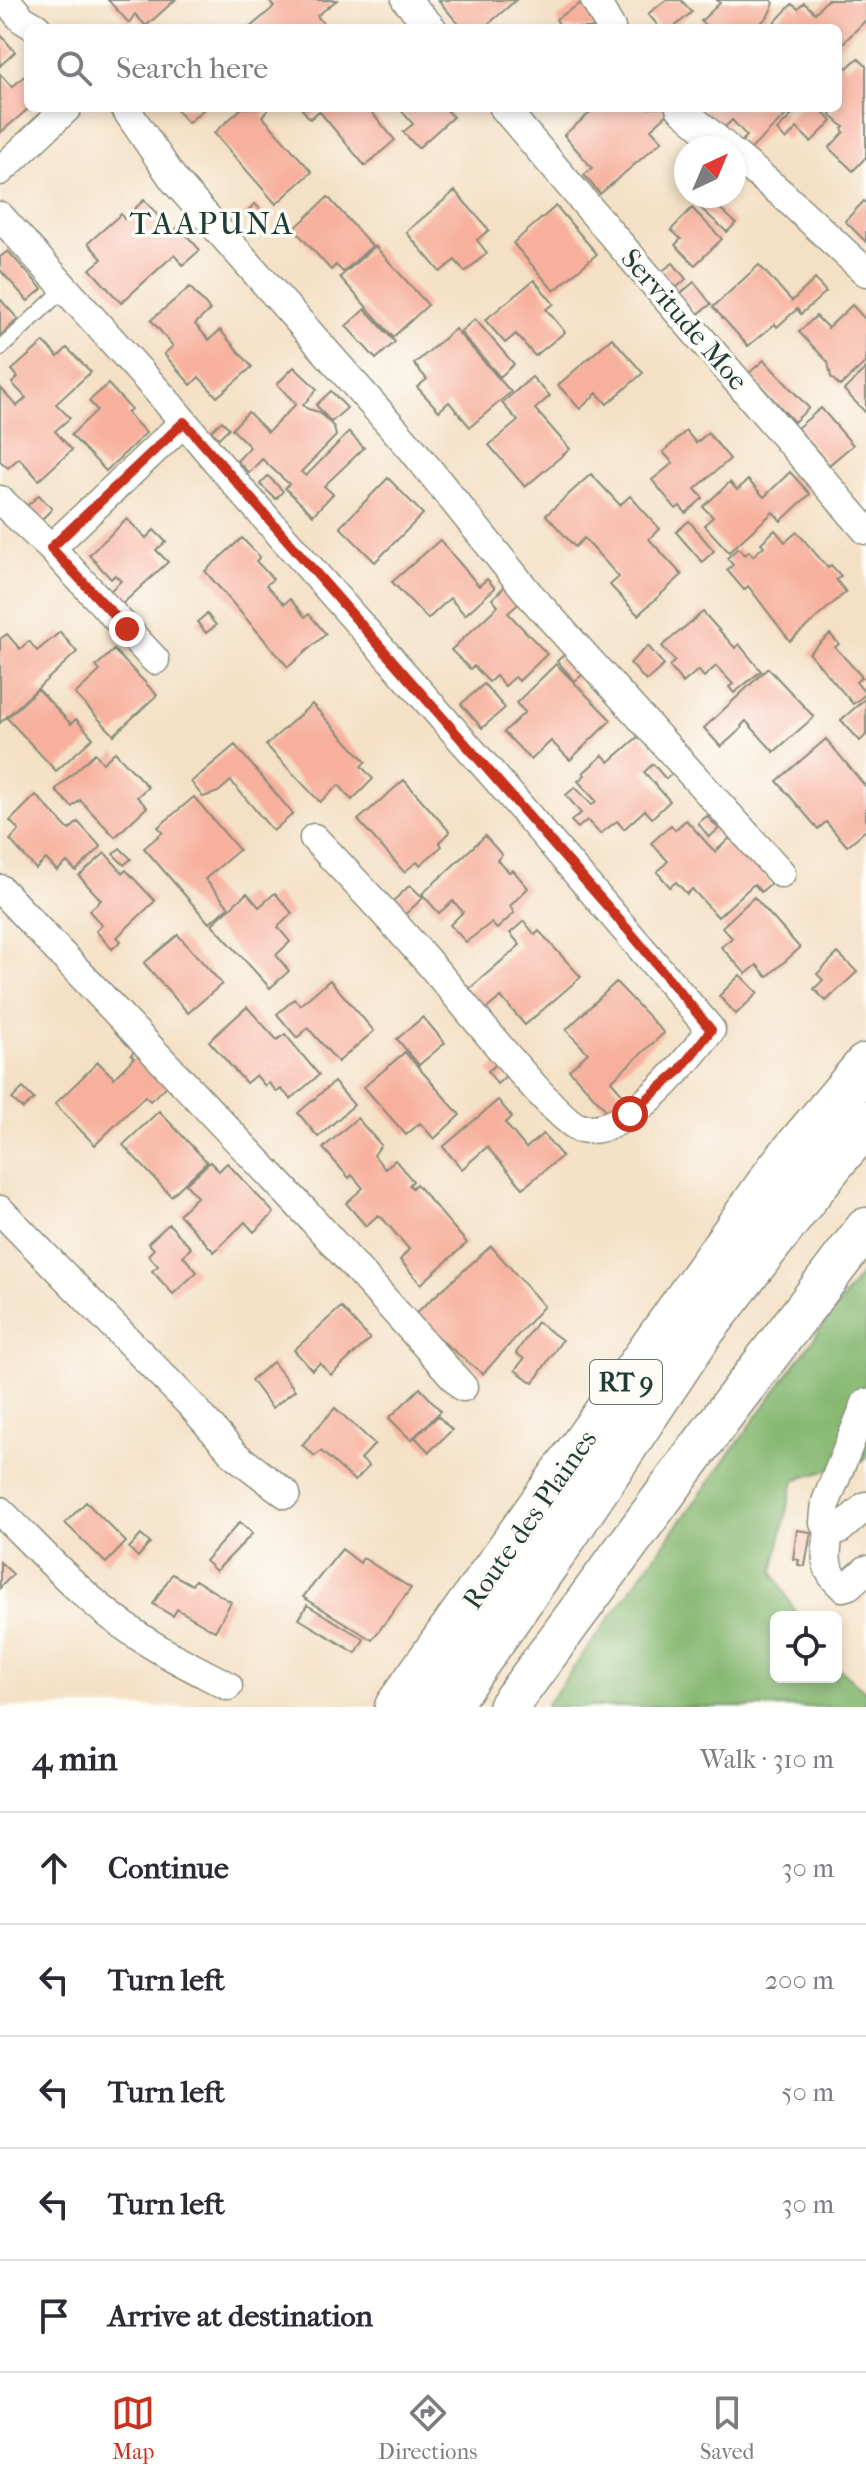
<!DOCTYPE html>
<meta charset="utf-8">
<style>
:root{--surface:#fff;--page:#f2f2f3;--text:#2b2b33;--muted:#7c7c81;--line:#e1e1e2;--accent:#c8321e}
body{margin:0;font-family:"IM FELL French Canon",serif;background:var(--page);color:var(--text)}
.controls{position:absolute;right:24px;bottom:24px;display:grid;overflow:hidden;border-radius:12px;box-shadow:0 4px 12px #0003}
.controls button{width:72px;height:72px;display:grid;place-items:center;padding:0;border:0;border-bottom:2px solid var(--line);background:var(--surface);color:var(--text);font:40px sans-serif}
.compass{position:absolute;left:674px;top:136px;width:72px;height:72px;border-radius:50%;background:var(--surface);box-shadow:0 4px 12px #0003;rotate:44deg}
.stop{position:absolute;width:24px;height:24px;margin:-18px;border:6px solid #c8321e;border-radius:50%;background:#fff}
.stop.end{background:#c8321e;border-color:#fff;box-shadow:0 2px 8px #0008}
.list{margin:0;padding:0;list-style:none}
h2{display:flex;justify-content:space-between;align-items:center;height:104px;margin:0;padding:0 32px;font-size:34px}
h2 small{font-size:26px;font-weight:400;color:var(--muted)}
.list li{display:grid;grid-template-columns:52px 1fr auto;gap:24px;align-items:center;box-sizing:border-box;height:112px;padding:0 32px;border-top:2px solid var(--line)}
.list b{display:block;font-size:30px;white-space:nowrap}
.list em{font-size:26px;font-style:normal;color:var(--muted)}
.icon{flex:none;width:44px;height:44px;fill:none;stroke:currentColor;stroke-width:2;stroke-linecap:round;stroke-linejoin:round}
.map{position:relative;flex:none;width:866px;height:1707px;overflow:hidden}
.search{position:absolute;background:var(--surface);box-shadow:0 4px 12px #0003;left:24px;right:24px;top:24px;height:88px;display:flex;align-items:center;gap:20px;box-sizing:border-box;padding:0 28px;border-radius:12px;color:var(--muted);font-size:30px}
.sheet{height:664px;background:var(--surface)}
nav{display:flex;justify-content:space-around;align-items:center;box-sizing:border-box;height:112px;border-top:2px solid var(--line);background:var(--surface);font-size:22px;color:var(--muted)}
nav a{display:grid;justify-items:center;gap:4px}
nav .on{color:var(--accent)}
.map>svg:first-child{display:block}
</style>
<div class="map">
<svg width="866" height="1707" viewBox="0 0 866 1707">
<rect width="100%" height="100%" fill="#fdfcf7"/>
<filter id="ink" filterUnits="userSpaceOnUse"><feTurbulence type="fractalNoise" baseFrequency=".0125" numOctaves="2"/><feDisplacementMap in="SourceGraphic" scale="16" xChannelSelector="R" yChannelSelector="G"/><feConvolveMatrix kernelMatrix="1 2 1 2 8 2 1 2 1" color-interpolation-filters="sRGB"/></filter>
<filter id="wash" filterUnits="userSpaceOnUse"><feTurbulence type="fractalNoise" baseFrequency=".006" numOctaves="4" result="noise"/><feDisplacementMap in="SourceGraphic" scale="32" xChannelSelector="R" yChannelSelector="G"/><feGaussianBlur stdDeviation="1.8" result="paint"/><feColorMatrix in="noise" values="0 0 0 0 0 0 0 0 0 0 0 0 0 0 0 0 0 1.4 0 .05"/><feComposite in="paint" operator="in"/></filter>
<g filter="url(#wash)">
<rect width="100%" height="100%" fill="#f4e0c5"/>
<path fill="#88b973" stroke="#547b54" stroke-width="2" d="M866,1267V1459L794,1480L773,1572L798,1617H776V1677H836V1666L866,1692V1707H545Z"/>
<g id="blocks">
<path fill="#f7b09d" d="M108,0H175L146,26L135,14L129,23Z
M268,0H337L317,16L327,28H249L274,7Z
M438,0H516L484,28H462Z
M666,0H681L692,12L673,28H660L648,14Z
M717,0H771L774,3L768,16L756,28H708L701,21L720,3Z
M827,0H866V20L838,48V28H773L771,26L792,4L798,9L804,3L815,13Z
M583,2L599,28H561L556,19Z
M0,34L15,52L0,66Z
M858,58L866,66V157L853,171L829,148L844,132L842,129L844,127L830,115L844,99L838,94V64L841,61L847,68Z
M28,73V109L0,133V74L12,87Z
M175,108H205L188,123Z
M242,108H270L262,116L312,172L276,204L214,133Z
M301,108H368L395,140L365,166L319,111L310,119Z
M399,108H445L453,117L418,148L403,132L413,124Z
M596,108H667L671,111L651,129L662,141L600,194L584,175L592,168L564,135Z
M704,108H774L778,112L781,109L786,115L749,151L740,143L747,136L732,120L723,129L702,110Z
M799,108H819L832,121L811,142L797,128L786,140L777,130Z
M455,191L489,230L477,240L487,253L465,272L455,260L440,272L406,232Z
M702,196H706L736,223L727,232L695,203Z
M328,197L372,246L343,272L336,265L331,270L294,229Z
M144,200L173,232L179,227L200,250L183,265L174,255L121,303L90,269L102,259L88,243L121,214L124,219Z
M864,201L866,203V242L845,221Z
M255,204L263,212L254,222L245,213Z
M556,206L597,254L554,291L513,243Z
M692,208L722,239L695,265L675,245L681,239L671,230Z
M375,246L428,305L393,337L340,277Z
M8,251L42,289L28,301L0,270V257Z
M673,263L686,279L675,289L661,272Z
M759,265L792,301L815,279L826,292L801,314L797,309L777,327L775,324L748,346L713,307Z
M534,280L554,304L546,309L565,332L535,356L516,334L505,343L485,320Z
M694,282L711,304L697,315L680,294Z
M190,287L210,310L195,324L209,340L220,330L252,367L217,397L199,377L191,385L164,354L173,346L151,320Z
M0,299L18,319L0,336Z
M852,305L866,320V362L840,386L831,377L828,362L799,332L816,316L828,328Z
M365,309L395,342L376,359L346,326Z
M475,319L514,364L500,377L460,332Z
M455,329L511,392L470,427L449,402L439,411L417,387L427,379L414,364Z
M612,338L643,373L607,404L597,393L580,409L558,385Z
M44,342L58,357L67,348L91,372L56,404L70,418L55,431L72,450L39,480L19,458L8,468L0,461V387L17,406L26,398L12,383L18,377L12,370Z
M764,360L809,408L794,422L749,373Z
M294,367L317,389L303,405L308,409L319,412L334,427L336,436L301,472L306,476L349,432L364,448L324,486L333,494L313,515L285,488L289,484L262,459L249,473L237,461L250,447L232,429L248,412L268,432L296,404L277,384Z
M866,368V413L844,390Z
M532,377L550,396L535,409L570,449L525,487L489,445L518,421L502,403Z
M108,384L131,409L127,413L146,433L106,471L71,435L97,410L89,401Z
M331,391L347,408L331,422L316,405Z
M821,408L853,445L829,465L797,428Z
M222,421L229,428L219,438L211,431Z
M686,431L696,443L708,433L730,459L695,489L703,498L686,513L680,506L676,509L652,480L673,463L663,452Z
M790,472L810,494L781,521L773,512L729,552L704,525L713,517L703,507L730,482L737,490L748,480L764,497Z
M591,474L620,505L630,496L660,529L649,539L682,575L638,615L610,585L619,577L584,538L575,547L546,515Z
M268,476L283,491L276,499L260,484Z
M388,478L423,514L375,562L340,527Z
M39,495L52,509L41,520L27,506Z
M127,519L146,538L154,530L166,542L156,550L168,562L120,606L108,593L121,581L115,575L111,579L89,555Z
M689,521L714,551L702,562L676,532Z
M775,530L785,542L797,532L828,568L831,565L841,576L836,580L846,592L790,641L748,586L744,590L727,570L733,565L727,558L738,548L745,555L749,551L753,556L764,546L761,543Z
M242,538L260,557L256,561L273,579L266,585L284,604L290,599L305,617L309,614L326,634L288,667L205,571Z
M440,540L479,586L487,579L495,588L465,615L450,598L428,619L392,582Z
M506,585L522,601L508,613L547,654L519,681L515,677L505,686L496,676L489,682L474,666L470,669L451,650L498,606L492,599Z
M703,612L735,648L739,644L761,671L734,693L729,687L733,684L716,666L704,677L698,670L683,683L669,666L675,661L662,646Z
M207,614L216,625L206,633L197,622Z
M60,632L77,652L0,723V639L7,634L20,649L29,641L37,651Z
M830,634L839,644L835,647L862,677L856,682L866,694L853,704L809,653Z
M648,646L664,665L646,681L630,663Z
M114,650L157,695L114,735L75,694L100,671L96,666Z
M565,654L583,674L575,681L557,661Z
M556,664L611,720L570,760L551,741L531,760L504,732L525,712L516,703Z
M768,668L814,717L774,752L746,721L741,726L742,728L721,747L704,728Z
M484,684L505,708L482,728L461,704Z
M38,689L71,724L76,719L93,738L56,771L7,718Z
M866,698V735L860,741L841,720Z
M312,704L366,762L361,766L373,779L352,800L339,785L320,802L266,745Z
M640,735L673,773L666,779L653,764L644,772L670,801L652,818L645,810L624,829L617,821L600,834L587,820L578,828L571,821L581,813L566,795L575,787L592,805L596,801L578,781L585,775L583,773L603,755L609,762Z
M826,739L866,787V830L847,846L826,822L818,829L777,781Z
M235,745L293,814L273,831L231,781L218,792L203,797L191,782Z
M115,752L148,787L137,797L147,807L115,837L80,800L72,807L55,790L95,753L103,763Z
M404,780L450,832L439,842L442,846L420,865L417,862L404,872L358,820Z
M36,795L69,830L78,822L101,847L76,871L67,862L57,871L46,859L36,869L10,840L19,830L10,821Z
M194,797L239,850L205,879L229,907L209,923L144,848L163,832L158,827Z
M707,816L719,829L709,837L698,823Z
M686,820L715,852L730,838L771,883L761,892L754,884L718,917L692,889L687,894L676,882L670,887L657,872L668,861L651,843L671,825L675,830Z
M485,836L502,855L497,860L509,872L513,870L528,888L510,906L514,913L497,929L491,923L466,942L450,925L463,912L453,901L439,913L422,894Z
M120,848L131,859L124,865L113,854Z
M105,853L123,873L126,870L155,901L117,937L121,941L112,949L96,931L102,925L89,911L101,900L79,876Z
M410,885L423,898L402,917L390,904Z
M247,893L259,907L275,893L292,913L278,927L290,942L276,955L289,971L270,988L212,924Z
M754,897L800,948L767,977L757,965L746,974L721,947L732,938L722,927Z
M524,921L535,935L539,931L581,977L525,1025L501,997L485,1010L468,990L520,945L510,933Z
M178,935L222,984L188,1013L144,963Z
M838,953L857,972L826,1001L814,989L823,980L817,974Z
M740,975L758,993L736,1014L719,996Z
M330,980L374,1031L338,1062L308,1028L297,1038L277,1014L294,999L300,1005Z
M616,982L664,1033L611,1081L625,1097L608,1112L569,1070L588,1053L566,1030Z
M247,1007L277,1040L285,1034L319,1075L291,1099L281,1089L277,1092L269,1083L265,1086L256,1075L246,1083L209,1041Z
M423,1017L445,1043L419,1065L397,1039Z
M135,1051L167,1086L150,1101L145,1096L95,1145L55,1104L98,1062L114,1078L134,1058L131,1055Z
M405,1052L460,1115L434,1139L420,1123L406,1135L364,1087Z
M498,1063L507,1075L497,1084L488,1071Z
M334,1082L354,1105L318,1137L298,1113Z
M23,1088L34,1099L23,1109L12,1099Z
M498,1100L512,1117L505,1123L526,1148L543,1134L562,1156L523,1188L487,1147L462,1169L443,1147Z
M159,1111L207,1162L171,1196L123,1145Z
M357,1118L381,1145L374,1155L385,1169L395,1160L413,1181L409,1185L412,1188L416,1184L467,1243L421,1284L400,1260L409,1249L383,1219L378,1215L366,1226L346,1203L363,1188L352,1175L349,1178L323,1148Z
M210,1162L219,1171L227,1163L274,1213L254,1232L245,1222L214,1252L179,1214L197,1197L186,1184Z
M169,1224L191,1248L183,1256L197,1272L173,1294L152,1271L158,1266L148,1255L154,1249L148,1243Z
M491,1246L544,1306L483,1374L432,1333L415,1314Z
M341,1307L370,1339L331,1375L320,1363L312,1370L294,1350Z
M537,1322L562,1340L533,1383L515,1370L524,1359L516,1353Z
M273,1362L295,1390L272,1408L251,1380Z
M420,1388L441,1411L411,1440L389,1418Z
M335,1408L375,1444L361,1459L369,1466L355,1481L321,1451L315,1456L302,1445Z
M438,1416L452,1430L429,1452L415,1437Z
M86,1502L126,1542L106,1563L65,1523Z
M240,1522L253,1533L216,1571L205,1561Z
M797,1530L811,1532L805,1566L798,1565L799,1560L793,1559Z
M141,1535L150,1543L138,1557L129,1548Z
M342,1549L360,1563L363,1558L411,1588L372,1640L303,1597Z
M0,1562L13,1574L0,1588Z
M172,1574L192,1585L195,1580L231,1602L215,1631L177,1609L173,1616L153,1604Z
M307,1605L364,1639L356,1653L299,1619Z"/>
</g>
</g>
<g filter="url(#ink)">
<use href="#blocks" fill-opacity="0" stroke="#8a8e7c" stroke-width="2"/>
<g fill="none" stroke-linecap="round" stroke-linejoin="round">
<g stroke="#8a8e7c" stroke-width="17">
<path id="lane" d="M0,349L64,289"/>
</g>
<g stroke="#8a8e7c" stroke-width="31">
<path id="street" d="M6,0L22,19L37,28
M406,0L432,28
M595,0L611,28
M125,108L174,180L412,449L529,594L781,873
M504,108C624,249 744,390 866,530
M680,108L727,148
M734,154L782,194L866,272
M0,171L67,108
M0,216L162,396L241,490L494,776L711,1030C686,1062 626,1139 580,1128C556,1121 453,990 429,963C392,920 353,879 314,838
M0,500L51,548L155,660
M51,548L184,422
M0,889L312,1219L463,1387
M0,1210L192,1406L235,1455L286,1494
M866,1403L826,1502L824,1522L829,1528L840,1529L866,1506
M0,1511C41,1551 80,1595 127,1628C158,1651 194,1668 228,1686
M829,1528C827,1556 820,1567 843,1587L849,1585L866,1570"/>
</g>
<g stroke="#8a8e7c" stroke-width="43">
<path id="secondary" d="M508,1707L730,1406L866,1228"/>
</g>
<g stroke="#8a8e7c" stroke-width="47">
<path id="highway" d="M397,1707L780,1168L866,1066
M446,1707L553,1554L701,1332L831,1164L866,1123"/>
</g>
<use href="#lane" stroke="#fff" stroke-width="14"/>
<use href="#street" stroke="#fff" stroke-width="28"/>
<use href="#secondary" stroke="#fff" stroke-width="40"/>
<use href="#highway" stroke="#fff" stroke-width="44"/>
</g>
</g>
<g fill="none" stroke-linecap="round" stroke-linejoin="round" filter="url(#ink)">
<path stroke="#c8321e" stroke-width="10" d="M127,629L51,548L184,422L635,938L711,1030L679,1071L630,1114"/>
</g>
<g text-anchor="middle" stroke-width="7" stroke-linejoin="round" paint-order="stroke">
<rect fill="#fdfcf7" stroke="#62766e" stroke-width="2" x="590" y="1360" width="72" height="44" rx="6"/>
<g font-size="26" font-weight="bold" fill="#1f3d34">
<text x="626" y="1391">RT 9</text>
</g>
<g font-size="28" fill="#1f3d34" stroke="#fdfcf7">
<text transform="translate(685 319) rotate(49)" y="10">Servitude Moe</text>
<text transform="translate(529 1519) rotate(-55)" y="10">Route des Plaines</text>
</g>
<g font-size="32" letter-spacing="2" fill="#1f3d34" stroke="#fdfcf7">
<text x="212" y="234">TAAPUNA</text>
</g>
</g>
</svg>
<div class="controls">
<button><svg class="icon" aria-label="locate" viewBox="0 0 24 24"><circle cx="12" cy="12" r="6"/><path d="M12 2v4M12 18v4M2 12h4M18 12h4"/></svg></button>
</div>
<svg class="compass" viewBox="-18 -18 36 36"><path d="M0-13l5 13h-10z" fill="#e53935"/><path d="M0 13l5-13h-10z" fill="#7c7c81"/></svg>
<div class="stop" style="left:630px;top:1114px"></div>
<div class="stop end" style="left:127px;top:629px"></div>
<div class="search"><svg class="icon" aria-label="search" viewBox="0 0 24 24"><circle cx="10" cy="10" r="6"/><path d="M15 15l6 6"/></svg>Search here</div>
</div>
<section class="sheet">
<h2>4 min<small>Walk · 310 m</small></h2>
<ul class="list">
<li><svg class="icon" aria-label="ahead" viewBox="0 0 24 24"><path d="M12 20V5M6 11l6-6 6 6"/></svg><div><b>Continue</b></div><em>30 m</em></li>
<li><svg class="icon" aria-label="left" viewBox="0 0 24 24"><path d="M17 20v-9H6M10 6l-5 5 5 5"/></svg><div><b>Turn left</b></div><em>200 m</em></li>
<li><svg class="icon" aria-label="left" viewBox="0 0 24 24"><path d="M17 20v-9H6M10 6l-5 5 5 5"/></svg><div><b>Turn left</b></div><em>50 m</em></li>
<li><svg class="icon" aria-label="left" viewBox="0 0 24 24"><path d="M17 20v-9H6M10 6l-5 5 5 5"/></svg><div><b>Turn left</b></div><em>30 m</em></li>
<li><svg class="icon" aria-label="arrive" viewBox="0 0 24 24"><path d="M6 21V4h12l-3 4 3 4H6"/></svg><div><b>Arrive at destination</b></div></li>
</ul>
</section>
<nav>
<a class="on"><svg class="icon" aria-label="map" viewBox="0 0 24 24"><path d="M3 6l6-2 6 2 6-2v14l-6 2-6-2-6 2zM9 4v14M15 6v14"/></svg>Map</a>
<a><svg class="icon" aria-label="directions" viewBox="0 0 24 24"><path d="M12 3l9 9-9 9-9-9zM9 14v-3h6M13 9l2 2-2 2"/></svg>Directions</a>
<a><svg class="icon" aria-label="saved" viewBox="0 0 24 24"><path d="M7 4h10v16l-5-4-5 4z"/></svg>Saved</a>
</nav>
